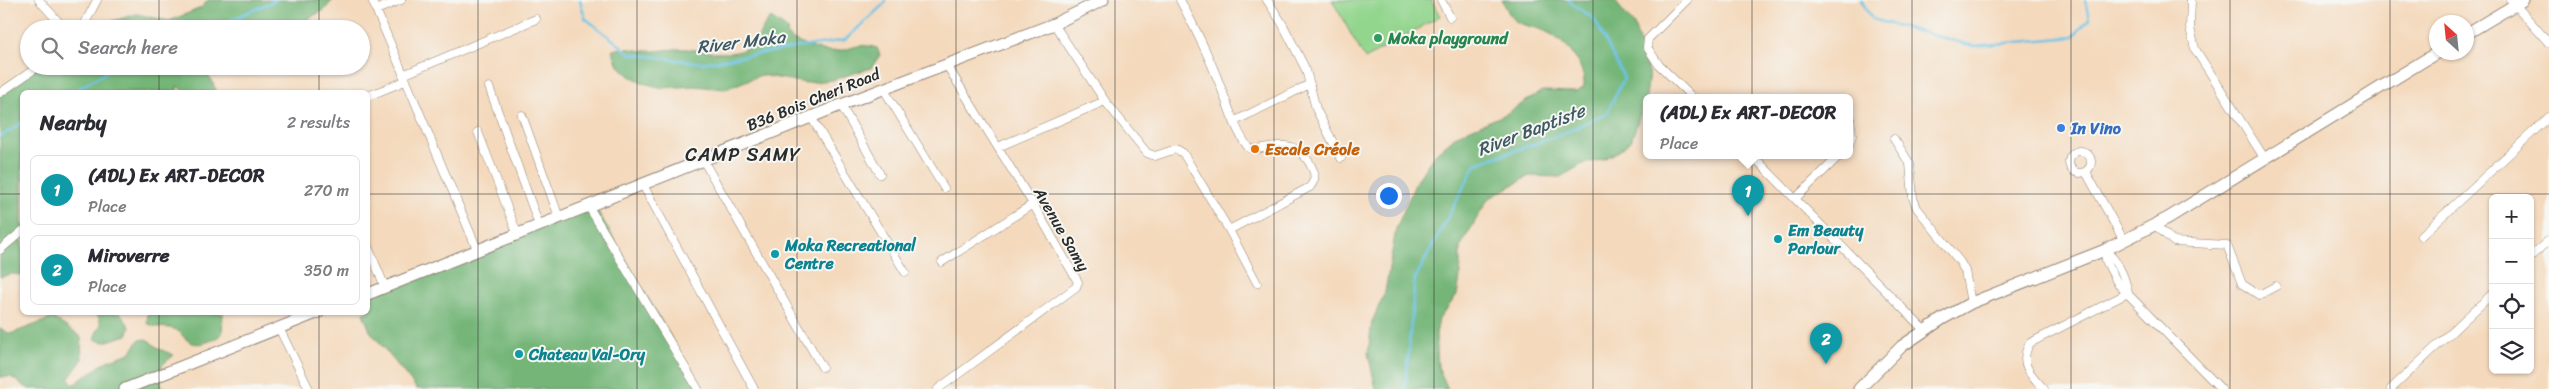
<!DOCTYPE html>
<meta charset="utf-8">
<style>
:root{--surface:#fff;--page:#f2f2f3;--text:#2b2b33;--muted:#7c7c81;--line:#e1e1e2;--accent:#1a73e8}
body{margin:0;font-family:Sriracha,sans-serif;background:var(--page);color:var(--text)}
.controls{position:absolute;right:15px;bottom:15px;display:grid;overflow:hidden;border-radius:8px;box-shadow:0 1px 4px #0004}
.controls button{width:45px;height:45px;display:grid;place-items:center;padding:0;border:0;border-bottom:1px solid var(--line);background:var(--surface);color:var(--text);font:25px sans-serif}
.compass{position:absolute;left:2429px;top:15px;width:45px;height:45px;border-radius:50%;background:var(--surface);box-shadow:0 1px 4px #0004;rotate:333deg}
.you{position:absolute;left:1388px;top:195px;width:18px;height:18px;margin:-12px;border:4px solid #fff;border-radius:50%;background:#1a73e8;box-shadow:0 0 0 8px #1a73e833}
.badge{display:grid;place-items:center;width:32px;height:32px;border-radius:50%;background:var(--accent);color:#fff;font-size:16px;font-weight:700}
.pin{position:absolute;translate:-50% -41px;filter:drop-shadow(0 1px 2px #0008)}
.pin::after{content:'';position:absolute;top:26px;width:18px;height:15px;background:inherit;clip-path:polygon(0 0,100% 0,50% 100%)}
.popup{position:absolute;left:1643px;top:94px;width:210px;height:65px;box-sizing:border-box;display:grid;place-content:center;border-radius:8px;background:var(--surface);filter:drop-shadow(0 1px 4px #0005);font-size:16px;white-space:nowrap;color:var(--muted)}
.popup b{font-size:19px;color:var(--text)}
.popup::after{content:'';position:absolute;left:50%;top:100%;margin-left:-10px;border:10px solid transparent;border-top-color:var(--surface)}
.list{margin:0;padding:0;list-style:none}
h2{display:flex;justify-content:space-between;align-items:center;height:65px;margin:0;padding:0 20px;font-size:21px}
h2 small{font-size:16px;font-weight:400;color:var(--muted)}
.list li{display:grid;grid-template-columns:32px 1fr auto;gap:15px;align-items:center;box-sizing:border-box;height:70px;margin:0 10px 10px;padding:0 10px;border:1px solid var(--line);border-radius:8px}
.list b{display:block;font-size:19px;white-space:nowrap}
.list p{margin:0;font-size:16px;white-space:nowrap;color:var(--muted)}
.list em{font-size:16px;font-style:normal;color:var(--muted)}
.icon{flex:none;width:28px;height:28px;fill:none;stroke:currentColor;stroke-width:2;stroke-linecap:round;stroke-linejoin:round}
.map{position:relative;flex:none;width:2549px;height:389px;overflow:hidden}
.search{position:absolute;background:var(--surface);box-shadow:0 1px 4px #0004;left:20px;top:20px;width:350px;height:55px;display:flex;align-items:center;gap:12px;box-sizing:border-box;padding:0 18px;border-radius:28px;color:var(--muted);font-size:19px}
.panel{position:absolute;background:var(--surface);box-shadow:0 1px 4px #0004;left:20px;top:90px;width:350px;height:225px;border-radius:8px}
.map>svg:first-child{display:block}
</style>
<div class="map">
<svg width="2549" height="389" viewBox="0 0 2549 389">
<rect width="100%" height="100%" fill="#f6f6f2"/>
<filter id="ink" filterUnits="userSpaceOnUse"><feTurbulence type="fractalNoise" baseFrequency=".02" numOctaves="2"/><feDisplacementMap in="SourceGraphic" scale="10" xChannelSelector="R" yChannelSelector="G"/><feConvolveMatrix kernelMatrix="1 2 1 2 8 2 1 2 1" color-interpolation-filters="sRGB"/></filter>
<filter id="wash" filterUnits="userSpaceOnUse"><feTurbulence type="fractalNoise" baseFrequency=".0096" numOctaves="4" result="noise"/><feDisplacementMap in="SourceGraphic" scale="20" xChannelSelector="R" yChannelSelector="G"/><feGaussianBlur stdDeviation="1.12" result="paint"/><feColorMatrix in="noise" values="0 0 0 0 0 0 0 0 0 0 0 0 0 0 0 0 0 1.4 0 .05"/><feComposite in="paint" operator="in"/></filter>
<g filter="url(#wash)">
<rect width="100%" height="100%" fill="#f4d9bc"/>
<path fill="#92d58d" stroke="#5e805c" d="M1332,0H1431L1440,16L1365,59Z"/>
<path fill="#75b678" stroke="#507052" d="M208,0H333L324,10L289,29H85L137,14L169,21L201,8Z
M1502,0H1614L1634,25L1649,73L1646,97L1631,141L1619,151L1604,159L1583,164L1560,177L1529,176L1488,199L1460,247V277L1457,295L1439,319L1436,334L1438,367L1448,389H1376L1368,353L1372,322L1385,292L1396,229L1416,182L1434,155L1457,135L1506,114L1542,91L1577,92L1584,87C1586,65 1566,42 1547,32C1538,27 1526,27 1517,22C1510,18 1506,7 1502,0Z
M771,18L787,29L788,37C799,44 822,53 836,51C856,49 855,42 877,48L880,55L871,68L832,80L806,83L761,75L725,89L694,86L662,88L644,83L630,76L618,65L612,50C626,47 630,49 643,51C657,52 672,48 686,49C705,50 733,59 750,46C760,38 762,26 771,18Z
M38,66H204L217,92H186L177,86V92H22V275L12,274L0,277V89Z
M594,205C630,266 664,329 703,389H417L370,331L363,313L368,312V297Z
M69,313H120L130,327L127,335L104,342L96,340V333L101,325L99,317L94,313L70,315Z
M148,313H223L222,334C212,341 197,349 186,339C183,337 181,333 178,331C169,325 157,330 147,323Z
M53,318L81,337L82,360L69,378L73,385L107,361L130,353L139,340L147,339L159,349L174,355L162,365L161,385L165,389H29L11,377H0V328L10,334Z"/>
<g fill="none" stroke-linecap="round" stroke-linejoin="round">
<path stroke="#6ac4e7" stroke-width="2.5" d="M580,0L585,18L631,54L702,63L845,40L885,3V0
M1861,0L1872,19L1974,46L2073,37L2089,19L2085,0
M210,29L276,0
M72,92L117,66
M0,137L22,123
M1405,389L1415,279L1476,164L1560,135L1607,113L1624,78L1595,20L1568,0"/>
</g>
</g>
<g filter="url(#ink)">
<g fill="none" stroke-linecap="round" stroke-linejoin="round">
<g stroke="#908274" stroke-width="9">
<path id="minor" d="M39,0L65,29
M372,0L477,249
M1180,0C1194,26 1207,52 1218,80C1226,99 1235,131 1248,147C1257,157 1294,126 1313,170C1316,177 1314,181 1310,187L1229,230
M1267,0L1282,23L1306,70L1316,109L1341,158
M1441,0L1450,17
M1687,0L1648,39L1647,47L1659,65L1692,97
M2191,0L2190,28L2195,49L2265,159
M2511,0L2549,43
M376,10L401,0
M1054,24L1105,101L1147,153L1155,156L1176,149L1183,153L1229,230L1257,283
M82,29L97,0
M403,75L536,19
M489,87L539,225
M883,88L944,188
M0,93L39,66
M368,96L405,81
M841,105L880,174
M1849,110L1852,135L1849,145
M522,115L559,217
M811,117L905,272
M1235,121L1310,84
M478,132L517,233
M1894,139L1910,164L1913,198L1917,208L1960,262L1965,271L1971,303
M998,147L1105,101
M2069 162a11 11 0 1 1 22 0a11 11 0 1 1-22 0Z
M1752,155L1924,330
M703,160L822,367
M2086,172L2124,241
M643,185L754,389
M1796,198L1840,155
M589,207L698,389
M2155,225L2174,242L2227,245L2242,284L2259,295L2276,286
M2421,236L2549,117
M368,247L385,287
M0,250L22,231
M2105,250L2106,261L2118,284L2221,389
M2105,250C2118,261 2125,277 2128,293
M2530,257L2549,240
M942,262L1033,204
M279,328L309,389
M938,389L1076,287L1078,282L1033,204L946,64
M2044,389C2030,374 2018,363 2030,343L2128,293
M2391,389L2493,293"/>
</g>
<g stroke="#908274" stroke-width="13">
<path id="secondary" d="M2466,34L2523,0
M368,294L841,105L1054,24L1103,0
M125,389L319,312
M1859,389L1902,346L1942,319L1971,303L2105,250L2168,218L2438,52"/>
</g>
<use href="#minor" stroke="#fff" stroke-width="8"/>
<use href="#secondary" stroke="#fff" stroke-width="11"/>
</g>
</g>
<path fill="none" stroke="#2b2b2b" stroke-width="1" stroke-opacity="0.55" d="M159,0V29M319,0V29M478,0V389M637,0V389M797,0V389M956,0V389M1115,0V389M1274,0V389M1434,0V389M1593,0V389M1752,0V389M1912,0V389M2071,0V389M2230,0V389M2390,0V389M159,66V92M319,66V92M0,194H22M368,194H2549M159,312V389M319,312V389"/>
<circle fill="#2e9e5b" stroke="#f6f6f2" stroke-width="2" cx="1378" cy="38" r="5"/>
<circle fill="#3f7fe0" stroke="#f6f6f2" stroke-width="2" cx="2061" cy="128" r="5"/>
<circle fill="#e8710a" stroke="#f6f6f2" stroke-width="2" cx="1255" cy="149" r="5"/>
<g fill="#0f9aa8" stroke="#f6f6f2" stroke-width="2">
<circle cx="1778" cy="239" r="5"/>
<circle cx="775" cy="254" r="5"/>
<circle cx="519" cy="354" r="5"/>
</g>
<g text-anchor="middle" stroke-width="4" stroke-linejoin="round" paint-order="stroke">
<g font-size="16" font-weight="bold" fill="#27864d" stroke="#f6f6f2" text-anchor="start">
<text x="1388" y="44">Moka playground</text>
</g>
<g font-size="16" fill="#2b2b2b" stroke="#f6f6f2">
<text transform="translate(813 99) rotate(-22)" y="6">B36 Bois Cheri Road</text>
<text transform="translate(1062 229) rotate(60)" y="6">Avenue Samy</text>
</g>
<g font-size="16" font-weight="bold" fill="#366cbe" stroke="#f6f6f2" text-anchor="start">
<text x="2071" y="134">In Vino</text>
</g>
<g font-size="16" font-weight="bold" fill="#c56008" stroke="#f6f6f2" text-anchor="start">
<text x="1265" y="155">Escale Créole</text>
</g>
<g font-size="16" font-weight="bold" fill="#0d838f" stroke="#f6f6f2" text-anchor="start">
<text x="1788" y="236">Em Beauty<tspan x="1788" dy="18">Parlour</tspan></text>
<text x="785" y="251">Moka Recreational<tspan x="785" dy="18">Centre</tspan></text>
<text x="529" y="360">Chateau Val-Ory</text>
</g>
<g font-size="18" font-style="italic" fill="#3e5963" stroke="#f6f6f2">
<text transform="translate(741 42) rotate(-7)" y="6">River Moka</text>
<text transform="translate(1531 130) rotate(-21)" y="6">River Baptiste</text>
</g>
<g font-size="19" letter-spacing="1" fill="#2b2b2b" stroke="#f6f6f2">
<text x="743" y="161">CAMP SAMY</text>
</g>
</g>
</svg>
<div class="controls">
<button>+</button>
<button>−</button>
<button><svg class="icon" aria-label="locate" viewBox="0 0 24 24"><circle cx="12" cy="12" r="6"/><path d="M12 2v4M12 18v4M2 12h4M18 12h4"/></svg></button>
<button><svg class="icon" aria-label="layers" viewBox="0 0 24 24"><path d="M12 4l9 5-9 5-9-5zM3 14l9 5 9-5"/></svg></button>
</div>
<svg class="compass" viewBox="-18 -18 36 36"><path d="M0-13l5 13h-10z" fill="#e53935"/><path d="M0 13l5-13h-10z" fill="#7c7c81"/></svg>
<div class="you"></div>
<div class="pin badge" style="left:1748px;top:216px;background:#0f9aa8">1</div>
<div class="popup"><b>(ADL) Ex ART-DECOR</b>Place</div>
<div class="pin badge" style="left:1826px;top:364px;background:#0f9aa8">2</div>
<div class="search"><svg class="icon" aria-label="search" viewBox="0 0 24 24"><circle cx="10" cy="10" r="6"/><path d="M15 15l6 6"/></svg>Search here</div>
<section class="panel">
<h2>Nearby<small>2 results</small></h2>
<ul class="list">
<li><span class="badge" style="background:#0f9aa8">1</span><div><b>(ADL) Ex ART-DECOR</b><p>Place</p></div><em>270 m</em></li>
<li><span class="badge" style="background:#0f9aa8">2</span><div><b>Miroverre</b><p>Place</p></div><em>350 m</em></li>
</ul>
</section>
</div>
